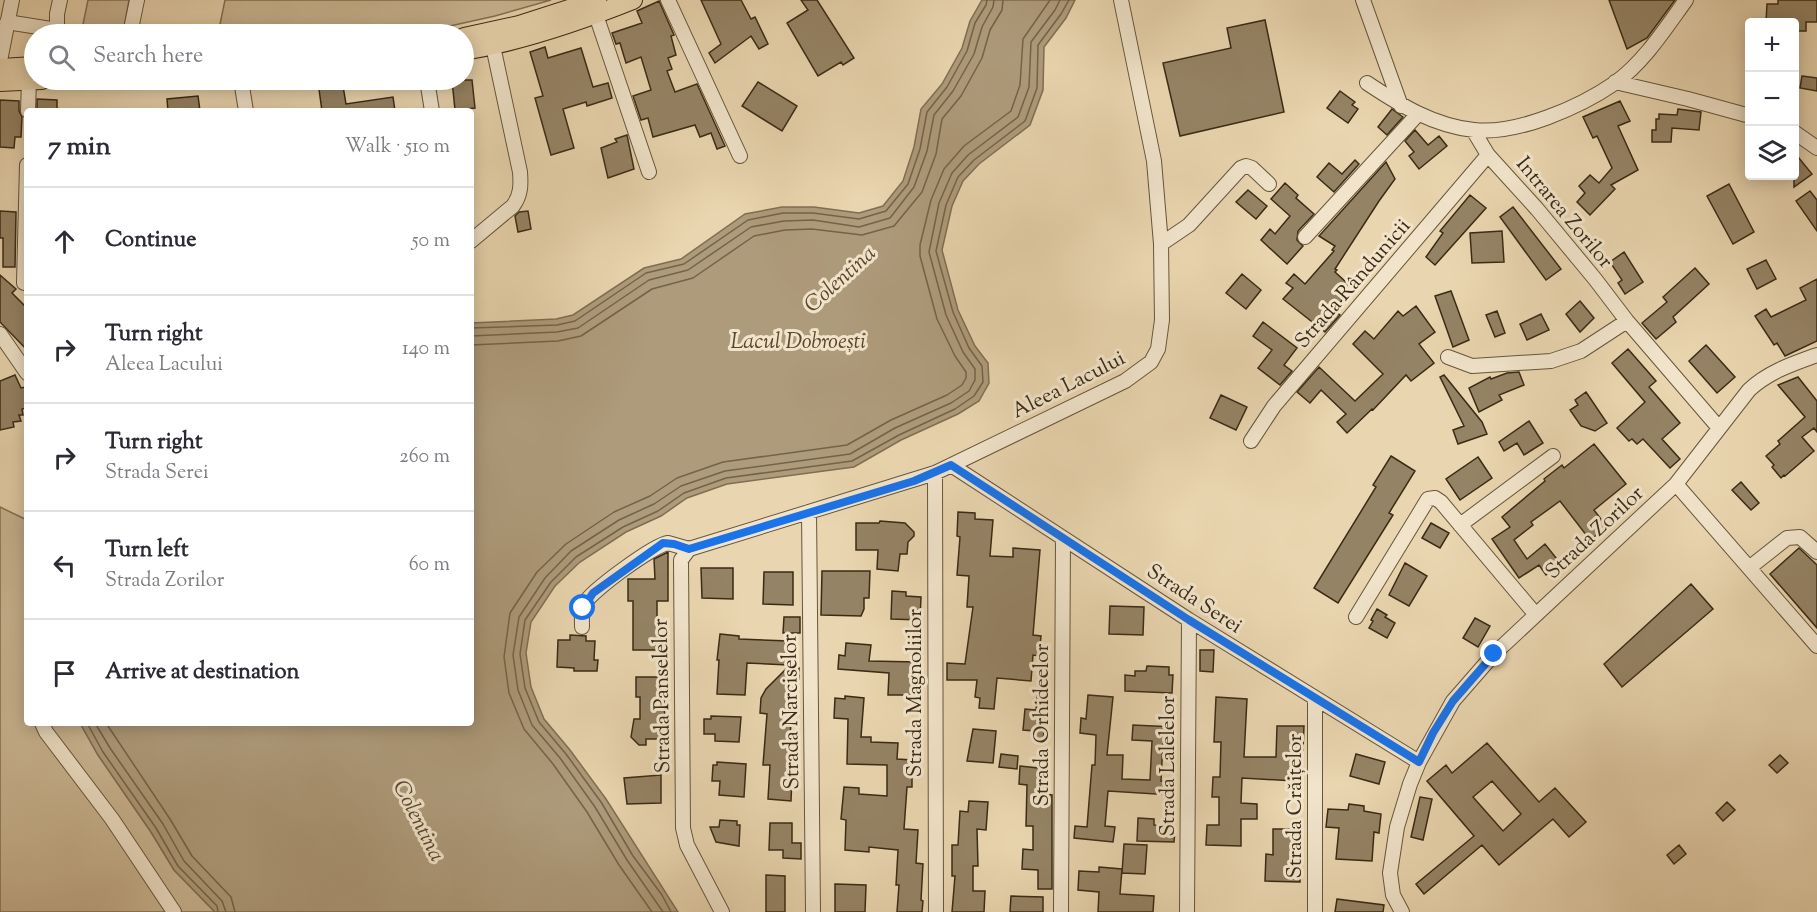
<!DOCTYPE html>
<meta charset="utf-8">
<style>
:root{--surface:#fff;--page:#f2f2f3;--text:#2b2b33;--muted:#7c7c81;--line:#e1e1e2}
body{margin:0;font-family:"Sorts Mill Goudy",serif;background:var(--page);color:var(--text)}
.controls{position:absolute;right:18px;top:18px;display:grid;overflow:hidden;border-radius:6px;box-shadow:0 3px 15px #0003}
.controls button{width:54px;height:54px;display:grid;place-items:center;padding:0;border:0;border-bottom:2px solid var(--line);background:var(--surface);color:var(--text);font:30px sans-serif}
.stop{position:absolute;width:18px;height:18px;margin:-14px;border:4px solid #1a73e8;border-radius:50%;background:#fff}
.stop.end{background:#1a73e8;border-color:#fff;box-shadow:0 2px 6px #0008}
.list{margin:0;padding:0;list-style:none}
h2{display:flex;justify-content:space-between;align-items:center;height:78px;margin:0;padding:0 24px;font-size:26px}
h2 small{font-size:20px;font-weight:400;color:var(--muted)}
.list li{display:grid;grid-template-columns:39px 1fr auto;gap:18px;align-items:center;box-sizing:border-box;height:108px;padding:0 24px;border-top:2px solid var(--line)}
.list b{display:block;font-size:22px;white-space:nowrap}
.list p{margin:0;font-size:20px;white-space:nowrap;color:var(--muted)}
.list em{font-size:20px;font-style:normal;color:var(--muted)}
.icon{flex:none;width:33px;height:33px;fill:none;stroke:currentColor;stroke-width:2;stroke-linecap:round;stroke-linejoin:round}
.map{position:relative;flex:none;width:1817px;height:912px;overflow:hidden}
.search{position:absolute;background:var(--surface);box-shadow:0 3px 15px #0003;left:24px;top:24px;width:450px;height:66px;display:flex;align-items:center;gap:15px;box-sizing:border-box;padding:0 21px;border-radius:33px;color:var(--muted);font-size:22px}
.panel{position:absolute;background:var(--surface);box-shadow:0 3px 15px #0003;left:24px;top:108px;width:450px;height:618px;border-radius:6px}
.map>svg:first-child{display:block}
</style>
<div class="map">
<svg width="1817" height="912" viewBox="0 0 1817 912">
<rect width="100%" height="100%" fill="#e9d5af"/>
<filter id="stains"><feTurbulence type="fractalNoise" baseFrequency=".00333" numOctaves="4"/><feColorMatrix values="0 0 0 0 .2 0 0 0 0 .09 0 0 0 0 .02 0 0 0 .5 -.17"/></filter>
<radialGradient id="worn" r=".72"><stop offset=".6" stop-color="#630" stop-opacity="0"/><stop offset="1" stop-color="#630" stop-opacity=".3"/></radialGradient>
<path fill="#cbb895" stroke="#827255" stroke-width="1.5" d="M88,0H129L123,34H81Z
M225,0H551L495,16L441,28L305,34H218Z
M0,507L27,520V723H80L98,755L151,832L174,870L215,912H0Z"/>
<path fill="#ae9b7b" stroke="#806e52" stroke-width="1.5" d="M982,0H1075L1066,18L1044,47L1043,90L1030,125L979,164L963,181L952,206L942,250L958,310L975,346L988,363L989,383L979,401L958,414L901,440L854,467L727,484L687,498L661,516L626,532L580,562L555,586L531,622L526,653L531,687L544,719L570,750L606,799L678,912H215L174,870L151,832L98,755L80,723H471V323L556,319L573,315L644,268L681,259L745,214L782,207H814L859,213L883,206L903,181L914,147L921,109L942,84L962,48L970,21Z"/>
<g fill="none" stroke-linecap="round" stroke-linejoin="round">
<path stroke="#746348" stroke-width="1.5" d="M471,328L557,325L575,321L646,273L684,264L748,220L783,213H813L859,219L886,211L908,184L920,149L927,112L947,87L967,51L975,23L986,5L987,0
M471,336L557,332L578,328L649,280L688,270L751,227L784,221L813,220L859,227L890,218L914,187L927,151L934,115L953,91L974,54L982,27L993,7L994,0
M471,345L558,341L581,336L652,289L693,278L754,236L785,230L812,229L862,235L894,226L922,192L936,154L942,119L961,96L982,58L990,30L1002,10L1003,0
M87,723L103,752L156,828L178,866L217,906L218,912
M95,723L110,748L163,824L184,861L222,901L226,912
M106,723L170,819L192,856L231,897L235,912
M652,912L619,865L587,812L553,764L524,729L509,693L504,657L510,613L537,572L566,544L614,512L650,496L677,478L723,462L847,445L891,420L947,395L962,385L966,378V372L955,356L937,319L920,256V245L931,200L944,169L964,146L1011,111L1020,85L1023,39L1050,0
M663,912L627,860L595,807L560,758L532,725L518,690L513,655L519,617L545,578L571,551L619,520L654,504L681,486L725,471L850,454L895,428L951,403L969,391L975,380V369L963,352L946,315L929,252L939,203L952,173L968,155L1018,117L1029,87L1031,42L1055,10L1060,0
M671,912L662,895L633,856L601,802L566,754L539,722L525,688L520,654L525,620L551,582L576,557L623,527L658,511L684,493L726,478L852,461L899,435L955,409L974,396L983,382L982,366L969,348L953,312L936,251L946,205L958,177L974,160L1025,121L1037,88L1038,45L1061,14L1069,0"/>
</g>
<path fill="#958365" stroke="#3a2b15" stroke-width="1.5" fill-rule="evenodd" d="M701,0H741L751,19L755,17L768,44L759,49L751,36L715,63L709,53L721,44Z
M801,0H817L854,58L843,65L841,62L818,76L787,23L808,10Z
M1609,0H1675L1647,38L1627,49Z
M1778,0H1817V22H1806V31H1794V22H1766L1767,4H1778Z
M659,1L674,35L671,36L676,55L668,58L672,69L667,71L675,92L697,84L725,146L717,149L711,133L700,137L695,125L653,137L648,118L641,120L633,96L651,90L641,57L626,63L620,43L616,44L612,33L642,23L637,11Z
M1265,20L1284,112L1180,136L1163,63L1231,48L1227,28Z
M545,47L548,58L581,48L593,87L608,83L612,98L587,106L586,102L563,109L574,148L551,155L535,98L543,96L530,52Z
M1802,76L1817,78V91L1800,88Z
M342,80L346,104L393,97L395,111H322L318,82Z
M452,80H472L475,108L455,110Z
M758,82L797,106L782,131L742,106Z
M1340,91L1355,102L1352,105L1358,109L1348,123L1327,108Z
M198,96L200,111H168L167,99Z
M37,99L57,100V111H37Z
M0,100L19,101V111L22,117L21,137H15L14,148L0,147Z
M1620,101L1630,121L1618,126L1638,170L1611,185L1615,189L1590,215L1577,202L1585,193L1579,186L1590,175L1599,183L1612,168L1597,136L1593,138L1583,117Z
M1392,109L1403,117L1387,135L1378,127Z
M1678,109L1701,112L1699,130L1672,128L1671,142H1652V130H1656V119H1659V114L1677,115Z
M1415,130L1428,145L1439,136L1447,146L1419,169L1409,156L1414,152L1405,141Z
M627,135L634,169L608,178L601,148L617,142L615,139Z
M1794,152L1812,174L1794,187Z
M1355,160L1359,164L1334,192L1317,177L1329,163L1342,174Z
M1386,162L1395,179L1379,201L1335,269L1337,270L1335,272L1348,284L1346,288L1350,291L1334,310L1340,315L1325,332L1283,299L1293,288L1286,283L1294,274L1305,284L1334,251L1332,250L1335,246L1319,236Z
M1285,183L1298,195L1296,198L1314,214L1298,231L1297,240L1303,246L1287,264L1261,240L1270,229L1275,234L1290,216L1271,199Z
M1729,184L1754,232L1733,244L1707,196Z
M1248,190L1267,206L1256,219L1236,202Z
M1810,191L1817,200V231L1796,201Z
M1470,195L1486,208L1435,265L1426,257L1443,233L1440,231Z
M1513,207L1561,269L1546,280L1500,217Z
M0,211L16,212L15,267H3V238H0Z
M528,211L531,229L518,232L515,216L519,212Z
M1502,231L1504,262L1472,263L1470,233Z
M1624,252L1643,282L1625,294L1618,283L1622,280L1610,262Z
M1766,260L1776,279L1757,289L1747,269Z
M1695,268L1709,284L1673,317L1676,322L1656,339L1642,323L1667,302L1663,297Z
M1242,274L1261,290L1246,309L1226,293Z
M0,275L16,289L12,293L27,308V350L0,322Z
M1817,279V341L1785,356L1777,343L1774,345L1755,316L1766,309L1771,317L1806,300L1800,288Z
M1451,291L1469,340L1453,347L1435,296Z
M1580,301L1594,318L1580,332L1566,314Z
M1416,306L1435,332L1419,344L1434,363L1411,381L1406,375L1373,410L1372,409L1347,433L1337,422L1346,414L1321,390L1310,403L1297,392L1319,367L1355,401L1383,374L1353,344L1365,331L1374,339L1398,311L1403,316Z
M1497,311L1505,333L1495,337L1486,315Z
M1541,314L1549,330L1527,340L1520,324Z
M1263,322L1297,348L1284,365L1292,371L1280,385L1258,368L1272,350L1253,336Z
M1706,345L1735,377L1717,393L1689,361Z
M1628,349L1656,381L1649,387L1680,423L1662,439L1680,459L1670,468L1643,439L1637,444L1632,439L1629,441L1617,428L1645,402L1612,363Z
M1519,372L1524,385L1499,395L1502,400L1479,412L1469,388L1490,377L1491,379L1507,373Z
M15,375L21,388L26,387L27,408L22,409L23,415H19L21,421L13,422L14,427L0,430V381Z
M1444,375L1482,422L1487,434L1458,444L1453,430L1464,426L1440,377Z
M1798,377L1817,401V432L1814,428L1802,437L1814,451L1785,476L1784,475L1781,478L1772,467L1774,465L1766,456L1780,444L1778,441L1805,417L1778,385Z
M1586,392L1607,423L1595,431L1581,426L1570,410L1578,405L1575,400Z
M1221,395L1247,407L1236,430L1210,418Z
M1529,421L1543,443L1524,455L1517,443L1504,451L1499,442Z
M1594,444L1626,484L1594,510L1607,527L1590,540L1560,501L1531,522L1533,525L1514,540L1527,559L1545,544L1560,563L1546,575L1539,565L1519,578L1492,539L1510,527L1502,517L1545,481L1544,479L1562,465L1564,468Z
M1391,456L1415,471L1389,513L1393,515L1338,603L1314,588L1376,487L1373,485Z
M1478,457L1492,478L1460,500L1446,479Z
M1741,482L1759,503L1751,510L1732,490Z
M958,512L975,513V519L993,520L990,556L1013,557V548L1040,550L1033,635L1041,636L1039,656L1033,655L1031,681L997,678L994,709L979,708L980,698L975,697L977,680H947V663L965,664L973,607H967L969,576L957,575L960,537L957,536Z
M880,521L905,523L914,532V536L908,542L907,554H900L898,571L877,569L878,550H856V523H879Z
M1431,523L1449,533L1440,548L1422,538Z
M1799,548L1817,565V628L1770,574Z
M668,552V601H657V625H659V634H663V650H633V601H628V579H655L654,559Z
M1405,563L1427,576L1409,606L1389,595Z
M701,568H733V599L702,598Z
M822,571H870L869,598H864V609L861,616L821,615Z
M764,572H793V605L763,604Z
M1691,584L1713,609L1622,687L1604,664Z
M892,591L906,592V596L921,597L920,620L891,619Z
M1110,606L1144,607L1143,635L1109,634Z
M1377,609L1387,615L1385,617L1395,623L1387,638L1369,628L1373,621L1371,620Z
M784,617H800V633H783Z
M1475,618L1490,626L1478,647L1463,638Z
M720,634L739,636V639L789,641L788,665L747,663L745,695L717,694L719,660H717Z
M570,635L586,636V641H595L594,660H598L597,671H574V668L557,667L558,640H570Z
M846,643L871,645L869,661L917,662L916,695H888L889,673L838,669L839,655L845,656Z
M1200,650H1214L1213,672L1200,671Z
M795,660L794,668H799V679L794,678L789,752H793L791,801L768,799L770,765H763L767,714L760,713L761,698L766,689Z
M1147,666L1169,667V675H1173L1172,693L1125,691V675L1135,676V671H1146Z
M636,677H664L665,739H646V745H639L631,737L634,719H640V697H636Z
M1038,686L1049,687L1043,740L1034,739V731L1023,730L1025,709L1036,710Z
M1088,695L1113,697L1107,755H1123L1122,779L1150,780L1152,741L1132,740L1133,725L1175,727L1174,743L1163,742L1161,781L1173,782L1172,795L1108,791L1105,826L1115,827L1113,842L1074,838L1075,826L1087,827L1092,765H1095L1096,735L1080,733L1081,718L1086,719Z
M845,696L864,698L861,737H871V742L898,743L897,759L912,760V787H907L904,829L918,830L916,863L923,864L921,900L923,901L922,912H897L899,885H896L898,850L869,847V852L845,850L846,820L841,819L844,787L859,788V794L887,796V765L847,764L848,719L834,718L835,698L845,699Z
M1216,697L1247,699L1244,757H1276L1277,726H1304L1303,750L1294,749V781L1242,778L1241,803L1257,804V819H1241V846L1206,845L1207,825H1219V797H1212L1213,777H1220L1221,742H1214Z
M711,716L741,717L739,742L715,741V734H704V719H711Z
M973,729L996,731L993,763L967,761Z
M1487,743L1539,802L1555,788L1586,822L1569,837L1553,819L1499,865L1482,845L1424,894L1416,884L1474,836L1427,781L1446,765L1452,773ZM1492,781L1521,814L1503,831L1473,797Z
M1001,754L1018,756L1017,769L999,767Z
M1356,754L1385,762L1379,784L1350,776Z
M1780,755L1788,763L1777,773L1769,765Z
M717,762L746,764L744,797L719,795L720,781H712L713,765H717Z
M1020,766L1047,769L1045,794L1052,795V889H1038V870L1022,869L1023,849L1033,850V826H1026L1027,785L1019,784Z
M661,775V803L627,804L624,778Z
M1420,797L1432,799L1423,840L1411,837Z
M969,801L988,802L986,830L977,829L978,866H973V891H985L984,912H952L955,876H952V845H958L960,811L968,812Z
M1727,802L1735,810L1723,821L1716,813Z
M1349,804L1364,806V811L1381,814L1379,833L1374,832L1372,861L1336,859L1339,828L1326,827L1328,809L1348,810Z
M1138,818L1154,819V825L1167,826L1166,830H1175L1174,842L1137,841Z
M720,820L737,821V825H740L739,846L716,842L710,827H719Z
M770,823H792V843H801V859L783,858V850H769Z
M1273,829H1299L1300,882L1265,881L1266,854L1273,855Z
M1124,844L1147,845L1145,874L1122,873Z
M1679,845L1686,854L1674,864L1667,855Z
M1099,867L1122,869L1120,894L1154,896L1153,912H1098L1099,892L1078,890L1079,871L1099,872Z
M766,875L785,876V912H766Z
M835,884L866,885L865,912H835Z
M1011,896L1043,897V912H1010Z
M1337,899L1384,905L1383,912H1335Z"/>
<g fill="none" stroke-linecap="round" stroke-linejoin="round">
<g stroke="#66563c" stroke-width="16">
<path id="minor" d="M668,0L740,156
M1363,0L1401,106
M596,15L649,172
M7,22L57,30
M57,34V14L60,0
M130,34L137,0
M0,61L12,0
M241,80L246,111
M427,80L432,111
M1615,82L1688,99L1750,116
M1367,83C1400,105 1434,126 1474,130C1517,135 1580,107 1615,83C1644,62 1665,29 1686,0
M28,111L29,80
M1473,130L1488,155L1537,209L1595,279L1627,321L1719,428
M1794,132L1817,148
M1305,237L1418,114
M471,241L513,206C521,195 521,185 520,172L493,46
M1161,244L1189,225L1241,168L1246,166L1252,168L1269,184
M24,283L27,165
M0,334L27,373
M1448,357L1472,366L1551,361L1581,351L1627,321
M1251,441L1274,406L1488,155
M951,465L1189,620L1419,762
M935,473L936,912
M1676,484L1817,646
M809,512L813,912
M1460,525L1553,456
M1749,568L1787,538L1800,537L1817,552
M1356,617L1428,499L1435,498L1441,502L1536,615
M582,627C582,619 581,610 585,603C591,591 654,545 668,543L689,549
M42,723L46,732L112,819L174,912
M722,912L687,845L683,828L681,560L689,549L935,473L1125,381L1151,362L1158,349L1162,320L1161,244L1154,161L1121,0
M1061,912L1063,538
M1187,912L1189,620
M1315,912V699
M1402,912L1393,895L1390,873L1397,827L1410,784L1419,762L1453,701L1494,654L1676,484L1749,390C1768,372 1792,364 1817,355"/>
</g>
<g stroke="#3a2b15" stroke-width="20">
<path id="major" d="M464,37L519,25L597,0
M464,51C522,41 578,22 633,0
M0,68L34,66
M0,82L42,80"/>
</g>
<use href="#minor" stroke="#f1e4cb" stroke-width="14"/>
<use href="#major" stroke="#e9d5af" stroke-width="18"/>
</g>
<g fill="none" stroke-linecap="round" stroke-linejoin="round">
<path stroke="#1a73e8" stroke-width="8" d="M583,608L593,593L663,543L674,544L689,549L914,481L951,465L1189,620L1419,762L1433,733L1453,701L1494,654"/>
</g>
<g text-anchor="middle" stroke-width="6" stroke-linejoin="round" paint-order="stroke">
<g font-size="21" fill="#3a2b15" stroke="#f1e4cb">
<text transform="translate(1565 212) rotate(50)" y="7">Intrarea Zorilor</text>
<text transform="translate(1352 283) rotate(-49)" y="7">Strada Rândunicii</text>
<text transform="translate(1068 384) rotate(-27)" y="7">Aleea Lacului</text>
<text transform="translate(1594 532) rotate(-43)" y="7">Strada Zorilor</text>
<text transform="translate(1195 598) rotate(33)" y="7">Strada Serei</text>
<text transform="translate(914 693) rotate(-90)" y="7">Strada Magnoliilor</text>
<text transform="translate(661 696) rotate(-91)" y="7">Strada Panselelor</text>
<text transform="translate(790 712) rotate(-91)" y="7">Strada Narciselor</text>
<text transform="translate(1041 725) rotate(-90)" y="7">Strada Orhideelor</text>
<text transform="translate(1167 766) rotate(-90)" y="7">Strada Lalelelor</text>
<text transform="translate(1294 806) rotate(-90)" y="7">Strada Crăițelor</text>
</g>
<g font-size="22" font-style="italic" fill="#57472e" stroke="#f1e4cb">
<text transform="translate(839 278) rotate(-42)" y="8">Colentina</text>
<text x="798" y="348">Lacul Dobroești</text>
<text transform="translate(420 820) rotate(63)" y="8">Colentina</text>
</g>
</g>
<rect width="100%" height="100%" filter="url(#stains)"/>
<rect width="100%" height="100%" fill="url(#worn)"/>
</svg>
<div class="controls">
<button>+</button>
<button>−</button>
<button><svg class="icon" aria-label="layers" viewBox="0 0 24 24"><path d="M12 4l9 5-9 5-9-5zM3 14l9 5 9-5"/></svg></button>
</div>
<div class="stop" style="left:583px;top:608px"></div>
<div class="stop end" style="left:1494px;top:654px"></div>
<div class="search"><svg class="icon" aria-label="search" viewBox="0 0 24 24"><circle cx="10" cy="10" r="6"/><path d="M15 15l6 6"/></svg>Search here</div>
<section class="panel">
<h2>7 min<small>Walk · 510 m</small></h2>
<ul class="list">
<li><svg class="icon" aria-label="ahead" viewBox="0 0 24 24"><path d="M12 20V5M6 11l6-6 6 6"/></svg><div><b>Continue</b></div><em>50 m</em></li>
<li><svg class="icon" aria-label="right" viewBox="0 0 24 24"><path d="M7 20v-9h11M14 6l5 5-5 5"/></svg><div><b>Turn right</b><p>Aleea Lacului</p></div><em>140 m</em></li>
<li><svg class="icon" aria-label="right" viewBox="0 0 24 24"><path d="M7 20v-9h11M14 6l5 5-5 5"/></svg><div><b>Turn right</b><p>Strada Serei</p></div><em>260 m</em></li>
<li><svg class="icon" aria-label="left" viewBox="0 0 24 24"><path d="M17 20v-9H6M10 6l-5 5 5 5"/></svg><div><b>Turn left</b><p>Strada Zorilor</p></div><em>60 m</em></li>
<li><svg class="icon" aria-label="arrive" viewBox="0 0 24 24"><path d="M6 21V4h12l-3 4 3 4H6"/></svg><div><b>Arrive at destination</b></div></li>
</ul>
</section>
</div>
